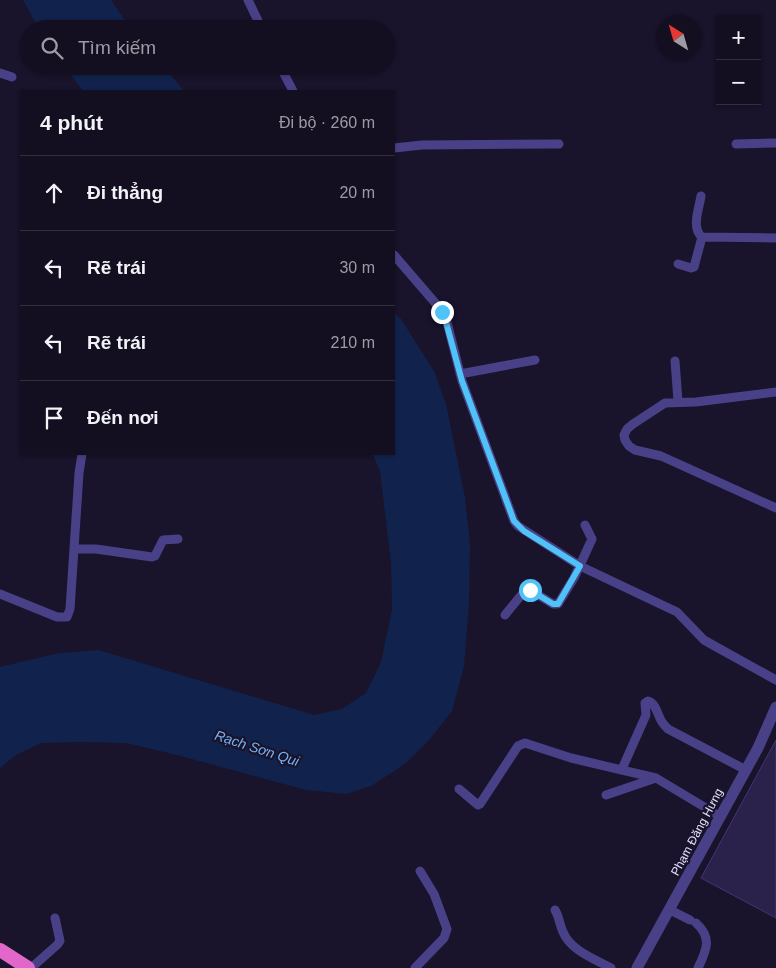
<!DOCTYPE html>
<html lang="vi">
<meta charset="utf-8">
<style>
:root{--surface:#130e20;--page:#201c2d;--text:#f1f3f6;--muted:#9d9ca5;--line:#322e3e}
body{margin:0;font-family:Arial,sans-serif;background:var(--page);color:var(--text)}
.controls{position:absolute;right:15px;top:15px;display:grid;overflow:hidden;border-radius:0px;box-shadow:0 1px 4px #0004}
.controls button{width:45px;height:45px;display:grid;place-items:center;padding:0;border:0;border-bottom:1px solid var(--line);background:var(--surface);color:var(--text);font:25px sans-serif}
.compass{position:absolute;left:656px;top:15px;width:45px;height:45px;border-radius:50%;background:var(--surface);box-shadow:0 1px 4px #0004;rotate:323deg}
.stop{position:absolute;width:15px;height:15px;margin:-11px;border:4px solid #4fc3f7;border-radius:50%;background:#fff}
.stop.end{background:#4fc3f7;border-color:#fff;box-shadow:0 1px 5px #0008}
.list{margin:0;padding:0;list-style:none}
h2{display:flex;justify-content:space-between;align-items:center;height:65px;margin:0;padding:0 20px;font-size:21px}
h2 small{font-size:16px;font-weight:400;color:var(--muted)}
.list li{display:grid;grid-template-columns:32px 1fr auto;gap:15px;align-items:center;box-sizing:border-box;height:75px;padding:0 20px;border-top:1px solid var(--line)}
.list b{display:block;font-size:19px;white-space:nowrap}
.list em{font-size:16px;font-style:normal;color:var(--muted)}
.icon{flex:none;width:28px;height:28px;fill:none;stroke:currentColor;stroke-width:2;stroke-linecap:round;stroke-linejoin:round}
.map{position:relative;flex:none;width:776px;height:968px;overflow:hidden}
.search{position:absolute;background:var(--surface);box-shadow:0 1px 4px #0004;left:20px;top:20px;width:375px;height:55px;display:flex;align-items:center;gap:12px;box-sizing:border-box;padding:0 18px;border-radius:28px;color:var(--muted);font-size:19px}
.panel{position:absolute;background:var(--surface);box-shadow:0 1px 4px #0004;left:20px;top:90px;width:375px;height:365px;border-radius:0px}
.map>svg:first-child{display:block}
</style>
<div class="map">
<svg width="776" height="968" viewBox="0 0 776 968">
<defs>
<filter id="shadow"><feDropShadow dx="2.5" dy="-2.5" stdDeviation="1" flood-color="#0009"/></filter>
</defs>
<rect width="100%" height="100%" fill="#19132b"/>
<path fill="#11234c" d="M23,0H111L131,29H39Z
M64,66H163L184,91H83Z
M394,312L401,319L434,371L446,404L465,497L470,544L469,604L464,666L452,711L430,739L405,764L371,786L346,794L306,790L177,755L126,743L81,742L41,743L16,755L0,768V667L59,653L99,650L314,715L342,709L366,693L381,662L392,610L391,562L380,472L373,454H394Z"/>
<path fill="#2c204b" stroke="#463476" filter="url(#shadow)" d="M776,740V918L701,878Z"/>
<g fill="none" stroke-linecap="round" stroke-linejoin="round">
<path stroke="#494187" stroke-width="9" d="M248,0L262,29
M280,66L293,91
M0,73L12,77
M736,144L776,143
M394,148L422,145L559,144
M701,196C699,209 691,228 702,237L776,238
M394,255L437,305L447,322L462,381L514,521L518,526L580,566L677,612L704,640L711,644L776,680
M678,264L691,268L694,267L702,237
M675,361L678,401
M460,374L535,360
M776,392L696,402L665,403L633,424L627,429L624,435L625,440L629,446L635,450L661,456L776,508
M74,549H96L152,557L155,556L163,540L178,539
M0,594L57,617H67L70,609L79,473L82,454
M505,615L527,588L553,604H558L574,578L592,539L585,525
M622,769L646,715L645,703L648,701C657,704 657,715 662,722C664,725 666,727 668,729L746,770
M459,789L478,805L480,804L518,746L525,743L571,758L656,778L721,817
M606,795L656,778
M555,910C560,918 559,924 563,932C571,951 595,959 611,968
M670,910L690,920
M696,923C713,938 706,951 698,968
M31,968L57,945L60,941L55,918
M415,968L444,938L447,929L434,894L420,871"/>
<path stroke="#494187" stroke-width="11" d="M637,968L758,748L776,707"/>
<path stroke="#e168ca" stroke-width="14" d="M0,950L28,968"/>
</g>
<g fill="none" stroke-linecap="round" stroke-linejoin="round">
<path stroke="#4fc3f7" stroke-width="6" d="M442,312L446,322L462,381L514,521L524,531L580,566L558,604H553L530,590"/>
</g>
<g text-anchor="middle" stroke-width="4.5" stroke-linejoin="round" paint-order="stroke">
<g font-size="12" fill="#e5dffd" stroke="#19132b">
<text transform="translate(697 832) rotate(-62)" y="4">Phạm Đăng Hưng</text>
</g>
<g font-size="14" font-style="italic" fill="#74b1f7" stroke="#19132b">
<text transform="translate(257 748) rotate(18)" y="5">Rạch Sơn Qui</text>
</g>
</g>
</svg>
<div class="controls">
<button>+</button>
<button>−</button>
</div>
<svg class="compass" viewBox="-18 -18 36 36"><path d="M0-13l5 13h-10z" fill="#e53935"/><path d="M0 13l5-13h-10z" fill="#9d9ca5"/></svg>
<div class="stop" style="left:530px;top:590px"></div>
<div class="stop end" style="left:442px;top:312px"></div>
<div class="search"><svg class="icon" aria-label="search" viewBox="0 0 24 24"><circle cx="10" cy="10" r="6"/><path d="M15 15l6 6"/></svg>Tìm kiếm</div>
<section class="panel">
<h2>4 phút<small>Đi bộ · 260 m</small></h2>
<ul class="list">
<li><svg class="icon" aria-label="ahead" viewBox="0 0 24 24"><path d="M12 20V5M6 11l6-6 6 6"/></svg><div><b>Đi thẳng</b></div><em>20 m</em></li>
<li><svg class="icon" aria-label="left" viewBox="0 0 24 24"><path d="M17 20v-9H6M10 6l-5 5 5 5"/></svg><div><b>Rẽ trái</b></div><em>30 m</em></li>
<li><svg class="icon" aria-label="left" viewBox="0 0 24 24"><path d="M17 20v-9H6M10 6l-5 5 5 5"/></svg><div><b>Rẽ trái</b></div><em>210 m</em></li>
<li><svg class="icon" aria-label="arrive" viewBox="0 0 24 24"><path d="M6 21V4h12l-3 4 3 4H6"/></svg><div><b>Đến nơi</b></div></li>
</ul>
</section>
</div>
